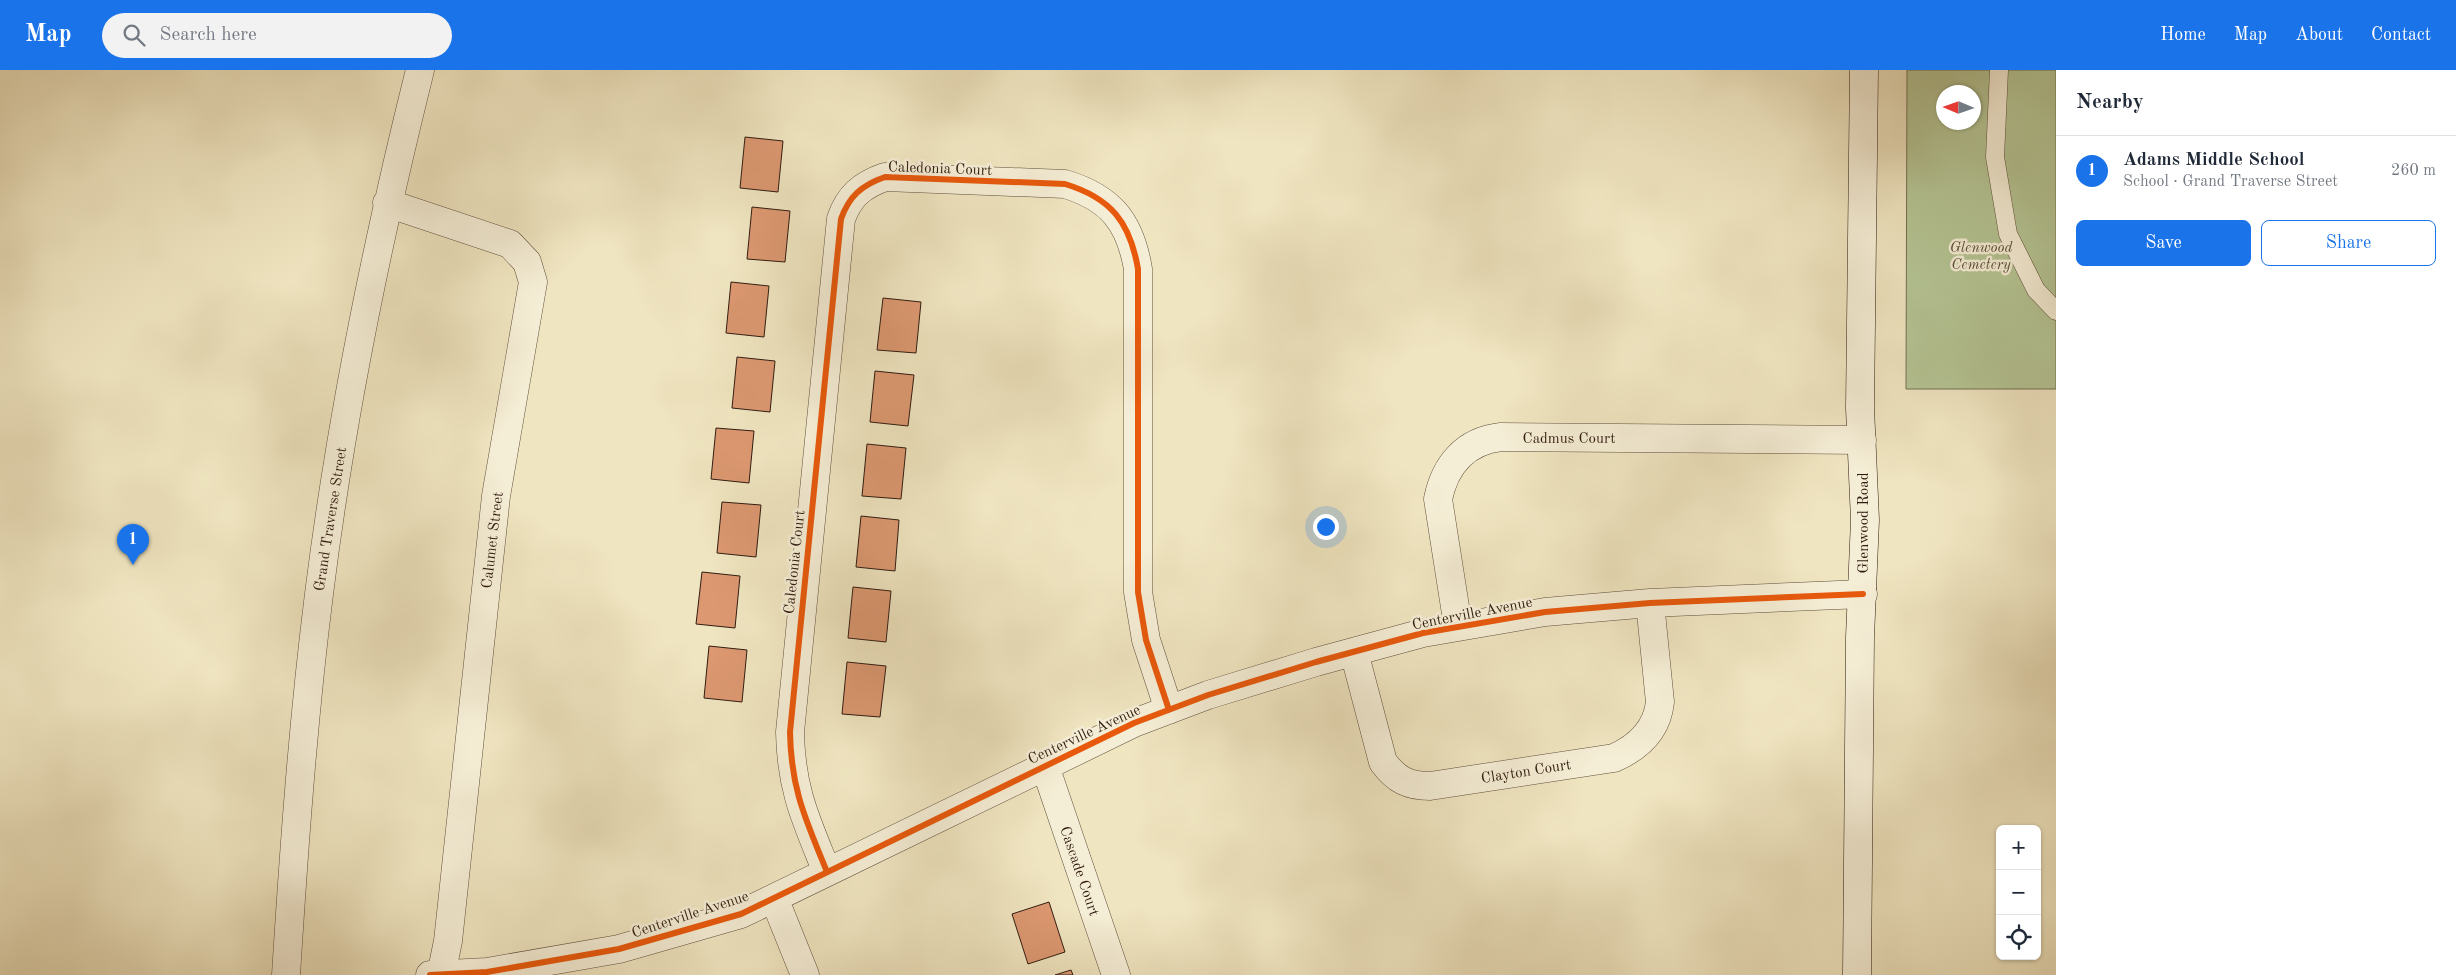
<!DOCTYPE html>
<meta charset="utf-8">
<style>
:root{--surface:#fff;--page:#f2f2f3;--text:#1f2937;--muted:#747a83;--line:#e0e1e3;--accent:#1a73e8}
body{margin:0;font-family:"Old Standard TT",serif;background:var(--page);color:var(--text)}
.controls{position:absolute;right:15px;bottom:15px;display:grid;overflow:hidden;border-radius:8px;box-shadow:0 1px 4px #0004}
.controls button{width:45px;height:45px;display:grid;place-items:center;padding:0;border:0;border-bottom:1px solid var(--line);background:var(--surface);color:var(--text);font:25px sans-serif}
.compass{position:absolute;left:1936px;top:15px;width:45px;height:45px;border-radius:50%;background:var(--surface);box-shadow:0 1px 4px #0004;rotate:272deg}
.you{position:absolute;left:1325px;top:456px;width:18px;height:18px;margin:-12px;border:4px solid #fff;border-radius:50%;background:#1a73e8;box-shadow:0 0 0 8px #1a73e833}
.badge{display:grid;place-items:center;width:32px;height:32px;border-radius:50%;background:var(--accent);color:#fff;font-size:16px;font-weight:700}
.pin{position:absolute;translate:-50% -41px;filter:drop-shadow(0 1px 2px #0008)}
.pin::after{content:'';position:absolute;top:26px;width:18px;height:15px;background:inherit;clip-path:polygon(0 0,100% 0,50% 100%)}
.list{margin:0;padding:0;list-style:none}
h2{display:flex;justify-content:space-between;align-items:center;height:65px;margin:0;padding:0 20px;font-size:21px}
h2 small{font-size:16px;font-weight:400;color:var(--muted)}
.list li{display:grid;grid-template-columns:32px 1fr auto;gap:15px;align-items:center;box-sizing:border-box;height:70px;padding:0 20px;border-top:1px solid var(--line)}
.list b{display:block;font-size:19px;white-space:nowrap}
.list p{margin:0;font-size:16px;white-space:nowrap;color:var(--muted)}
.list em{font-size:16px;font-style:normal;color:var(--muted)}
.actions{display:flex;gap:10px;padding:15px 20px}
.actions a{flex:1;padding:11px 0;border:1px solid var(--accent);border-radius:8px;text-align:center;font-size:18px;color:var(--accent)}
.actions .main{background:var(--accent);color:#fff}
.icon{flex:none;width:28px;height:28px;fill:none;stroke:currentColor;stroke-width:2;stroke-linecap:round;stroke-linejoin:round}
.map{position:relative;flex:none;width:2056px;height:905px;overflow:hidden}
header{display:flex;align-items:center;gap:30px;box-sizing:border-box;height:70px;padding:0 25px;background:var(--accent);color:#fff}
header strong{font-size:24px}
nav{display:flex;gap:28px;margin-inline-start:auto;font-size:18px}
.search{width:350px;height:45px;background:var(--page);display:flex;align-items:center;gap:12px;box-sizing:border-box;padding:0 18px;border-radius:28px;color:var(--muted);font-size:19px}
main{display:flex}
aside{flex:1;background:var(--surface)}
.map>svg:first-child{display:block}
</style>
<header>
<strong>Map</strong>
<div class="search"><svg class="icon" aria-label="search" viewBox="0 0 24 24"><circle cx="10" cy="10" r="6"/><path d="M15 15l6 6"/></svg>Search here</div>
<nav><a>Home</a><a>Map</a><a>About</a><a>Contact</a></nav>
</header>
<main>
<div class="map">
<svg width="2056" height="905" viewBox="0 0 2056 905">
<rect width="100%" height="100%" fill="#efe5c0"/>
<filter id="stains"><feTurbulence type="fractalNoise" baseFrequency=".004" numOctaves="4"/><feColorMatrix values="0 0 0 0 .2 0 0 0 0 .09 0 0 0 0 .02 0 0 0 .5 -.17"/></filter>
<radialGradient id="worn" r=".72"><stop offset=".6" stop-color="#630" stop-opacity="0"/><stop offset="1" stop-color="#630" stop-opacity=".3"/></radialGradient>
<path fill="#b5c595" stroke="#727052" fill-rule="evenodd" d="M1907,0H2056V319H1906ZM1944,22H1974V52H1944Z"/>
<path fill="#dc9871" stroke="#301b10" d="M745,67L783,71L778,122L740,118Z
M752,137L790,141L785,192L747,189Z
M731,212L769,216L764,267L726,263Z
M883,228L921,232L916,283L877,280Z
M737,287L775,291L770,342L732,338Z
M875,301L914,305L908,356L870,352Z
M716,358L754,361L749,413L711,409Z
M867,374L906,378L901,429L862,426Z
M722,432L761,435L756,487L717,483Z
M861,446L899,450L895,501L856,497Z
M702,502L740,506L735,558L696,554Z
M853,517L891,521L886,572L848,568Z
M709,576L747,580L742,632L704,628Z
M847,592L886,596L880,647L842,644Z
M1049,832L1065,882L1028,894L1012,844Z
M1071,900L1073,905H1055Z"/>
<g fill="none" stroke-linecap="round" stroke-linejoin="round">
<g stroke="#604e3c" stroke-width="19">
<path id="lane" d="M1999,0L1995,87L2008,164L2036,220L2056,241"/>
</g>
<g stroke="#604e3c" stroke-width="29">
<path id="street" d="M387,133L510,174L527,192L533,212L496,426L448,871L441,905
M1458,556L1438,429C1445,395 1465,371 1501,367L1862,370
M1354,582L1383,692C1396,710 1409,716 1430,716L1614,688C1639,677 1657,660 1660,632L1650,533
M1045,696L1116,905
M827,802C806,750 791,720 790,662L841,149C849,126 862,115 885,107L1065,114C1111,128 1130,152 1138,199V522L1146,570L1169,640
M774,828L805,905
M286,905C294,778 303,651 319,524C341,348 377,172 420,0
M430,905L487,902L619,879L741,844L1134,653L1208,625L1316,592L1423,563L1545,542L1650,533L1863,524"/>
</g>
<g stroke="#301b10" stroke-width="29">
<path id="secondary" d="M1857,905L1860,567L1865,450L1860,338L1864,0"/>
</g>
<use href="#lane" stroke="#f5eed6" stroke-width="18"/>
<use href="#street" stroke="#f5eed6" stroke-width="28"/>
<use href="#secondary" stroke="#f5eed6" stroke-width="28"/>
<g stroke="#f5eed6" stroke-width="9">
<path id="cycleway" d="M827,802C806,750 791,720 790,662L841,149C849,126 862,115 885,107L1065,114C1111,128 1130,152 1138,199V522L1146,570L1169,640
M430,905L487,902L619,879L741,844L1134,653L1208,625L1316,592L1423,563L1545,542L1650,533L1863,524"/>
</g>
<use href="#cycleway" stroke="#e8590c" stroke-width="6"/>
</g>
<g text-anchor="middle" stroke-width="5" stroke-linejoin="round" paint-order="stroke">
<g font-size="15" fill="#301b10" stroke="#f5eed6">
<text transform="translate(940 98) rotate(2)" y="5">Caledonia Court</text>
<text x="1569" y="373">Cadmus Court</text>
<text transform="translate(330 449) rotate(-81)" y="5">Grand Traverse Street</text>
<text transform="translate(1863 453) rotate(-90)" y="5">Glenwood Road</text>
<text transform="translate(492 470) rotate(-83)" y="5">Calumet Street</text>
<text transform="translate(794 492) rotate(-84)" y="5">Caledonia Court</text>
<text transform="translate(1472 543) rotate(-11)" y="5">Centerville Avenue</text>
<text transform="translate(1084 664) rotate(-25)" y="5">Centerville Avenue</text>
<text transform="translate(1526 701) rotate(-9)" y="5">Clayton Court</text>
<text transform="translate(1080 801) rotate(71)" y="5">Cascade Court</text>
<text transform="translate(690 844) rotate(-18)" y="5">Centerville Avenue</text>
</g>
<g font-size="15" font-style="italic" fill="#584e38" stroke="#f5eed6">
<text x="1981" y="182">Glenwood<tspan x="1981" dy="17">Cemetery</tspan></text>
</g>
</g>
<rect width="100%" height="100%" filter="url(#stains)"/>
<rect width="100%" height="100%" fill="url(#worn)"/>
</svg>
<div class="controls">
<button>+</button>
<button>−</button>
<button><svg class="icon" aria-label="locate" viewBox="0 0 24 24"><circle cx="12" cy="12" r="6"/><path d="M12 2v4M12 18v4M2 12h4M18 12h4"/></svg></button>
</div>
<svg class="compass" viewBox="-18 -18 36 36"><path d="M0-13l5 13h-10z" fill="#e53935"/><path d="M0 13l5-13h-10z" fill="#747a83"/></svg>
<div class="you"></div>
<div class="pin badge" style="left:133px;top:495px">1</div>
</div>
<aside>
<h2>Nearby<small></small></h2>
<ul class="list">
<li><span class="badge">1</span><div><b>Adams Middle School</b><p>School · Grand Traverse Street</p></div><em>260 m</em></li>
</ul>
<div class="actions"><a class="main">Save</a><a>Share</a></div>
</aside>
</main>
